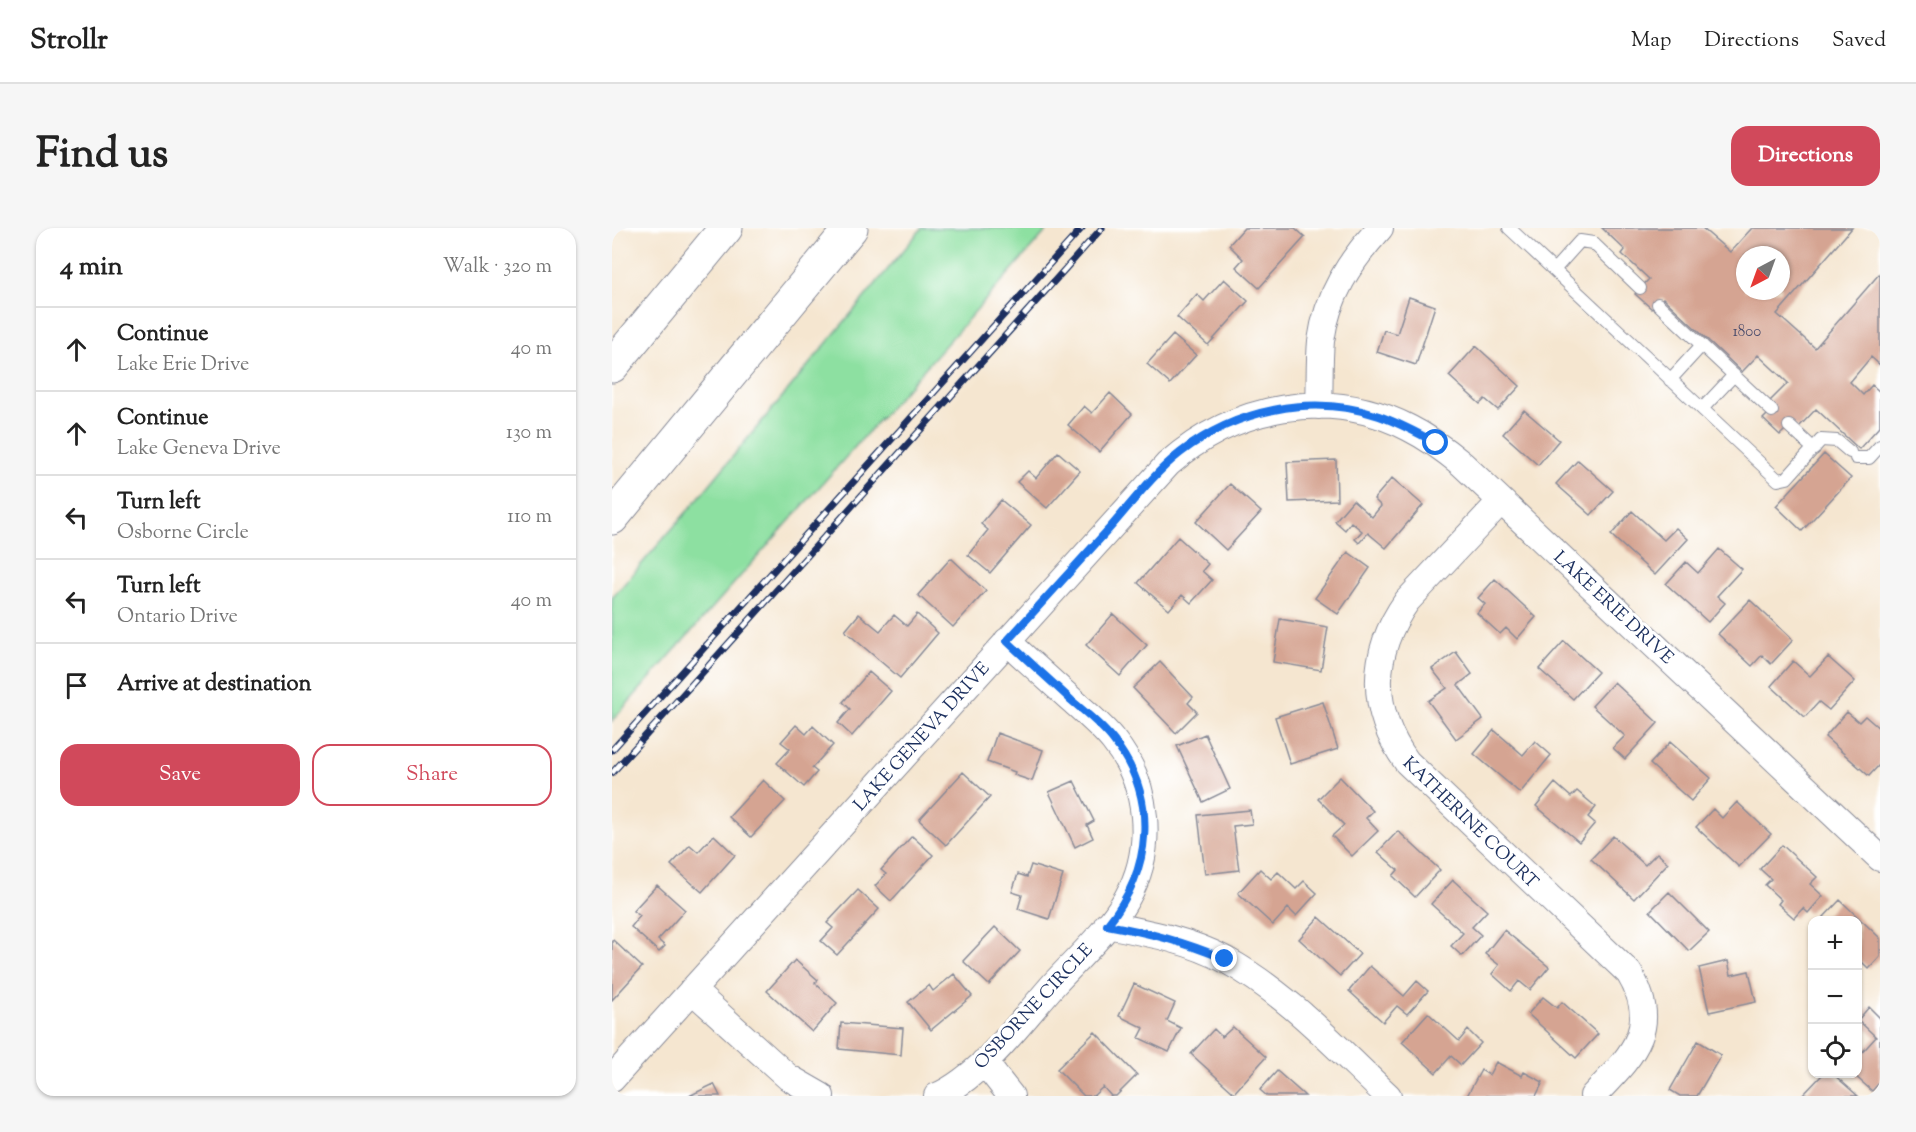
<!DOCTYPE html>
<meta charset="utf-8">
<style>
:root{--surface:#fff;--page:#f6f6f6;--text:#222;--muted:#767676;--line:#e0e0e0;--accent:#d1495b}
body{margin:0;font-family:"Sorts Mill Goudy",serif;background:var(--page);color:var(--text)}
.controls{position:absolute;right:18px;bottom:18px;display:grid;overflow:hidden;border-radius:12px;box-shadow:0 2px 4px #0004}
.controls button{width:54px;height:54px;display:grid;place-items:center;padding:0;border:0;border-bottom:2px solid var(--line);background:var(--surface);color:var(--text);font:30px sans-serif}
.compass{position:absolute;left:1124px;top:18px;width:54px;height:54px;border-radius:50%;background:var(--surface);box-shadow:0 2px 4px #0004;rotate:221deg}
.stop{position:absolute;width:18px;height:18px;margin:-14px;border:4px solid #1a73e8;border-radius:50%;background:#fff}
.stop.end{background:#1a73e8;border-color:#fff;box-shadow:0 2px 6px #0008}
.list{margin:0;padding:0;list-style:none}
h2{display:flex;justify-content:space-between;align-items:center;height:78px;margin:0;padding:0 24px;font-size:26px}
h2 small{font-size:20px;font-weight:400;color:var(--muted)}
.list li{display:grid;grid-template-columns:39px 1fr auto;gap:18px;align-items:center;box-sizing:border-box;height:84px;padding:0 24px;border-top:2px solid var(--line)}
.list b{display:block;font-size:22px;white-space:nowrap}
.list p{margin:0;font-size:20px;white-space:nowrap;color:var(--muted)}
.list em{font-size:20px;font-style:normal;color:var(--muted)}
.actions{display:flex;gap:12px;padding:18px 24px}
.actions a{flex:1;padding:14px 0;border:2px solid var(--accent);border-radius:18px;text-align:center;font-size:21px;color:var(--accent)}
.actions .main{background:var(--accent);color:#fff}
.icon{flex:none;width:33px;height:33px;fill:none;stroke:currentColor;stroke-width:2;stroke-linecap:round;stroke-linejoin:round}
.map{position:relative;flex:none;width:1268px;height:868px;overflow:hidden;border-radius:18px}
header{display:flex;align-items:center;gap:36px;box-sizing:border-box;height:84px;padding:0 30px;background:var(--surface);border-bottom:2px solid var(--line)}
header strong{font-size:28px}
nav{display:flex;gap:33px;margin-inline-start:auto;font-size:21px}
.intro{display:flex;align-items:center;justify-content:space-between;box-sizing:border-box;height:144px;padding:0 36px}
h1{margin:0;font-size:42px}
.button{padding:15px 27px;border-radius:18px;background:var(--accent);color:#fff;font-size:21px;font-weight:700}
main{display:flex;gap:36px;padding:0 36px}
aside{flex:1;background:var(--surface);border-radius:18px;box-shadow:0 2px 4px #0004}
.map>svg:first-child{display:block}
</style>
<header>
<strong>Strollr</strong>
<nav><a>Map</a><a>Directions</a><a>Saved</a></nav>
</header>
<div class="intro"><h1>Find us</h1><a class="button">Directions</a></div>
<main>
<aside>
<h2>4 min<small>Walk · 320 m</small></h2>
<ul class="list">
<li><svg class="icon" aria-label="ahead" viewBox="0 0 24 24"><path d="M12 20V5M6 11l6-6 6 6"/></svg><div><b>Continue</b><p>Lake Erie Drive</p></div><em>40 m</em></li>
<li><svg class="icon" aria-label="ahead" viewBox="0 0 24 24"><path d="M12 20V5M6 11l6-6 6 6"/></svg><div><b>Continue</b><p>Lake Geneva Drive</p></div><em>130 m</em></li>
<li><svg class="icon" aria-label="left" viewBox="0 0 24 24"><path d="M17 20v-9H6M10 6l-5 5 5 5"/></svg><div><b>Turn left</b><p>Osborne Circle</p></div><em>110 m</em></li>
<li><svg class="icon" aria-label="left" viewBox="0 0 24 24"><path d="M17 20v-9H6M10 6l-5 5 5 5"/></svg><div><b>Turn left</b><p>Ontario Drive</p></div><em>40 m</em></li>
<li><svg class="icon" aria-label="arrive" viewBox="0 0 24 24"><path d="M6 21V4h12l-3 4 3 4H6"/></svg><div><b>Arrive at destination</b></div></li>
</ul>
<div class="actions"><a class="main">Save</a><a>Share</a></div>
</aside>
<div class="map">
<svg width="1268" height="868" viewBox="0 0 1268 868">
<rect width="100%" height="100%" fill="#fff"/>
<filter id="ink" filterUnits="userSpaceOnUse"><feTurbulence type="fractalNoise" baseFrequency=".0167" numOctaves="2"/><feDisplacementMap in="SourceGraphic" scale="12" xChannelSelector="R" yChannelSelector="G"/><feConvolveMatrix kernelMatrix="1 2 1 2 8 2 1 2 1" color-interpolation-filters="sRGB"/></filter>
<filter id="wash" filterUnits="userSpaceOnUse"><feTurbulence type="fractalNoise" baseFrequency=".008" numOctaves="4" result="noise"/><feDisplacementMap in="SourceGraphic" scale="24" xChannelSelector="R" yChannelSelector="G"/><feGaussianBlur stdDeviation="1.35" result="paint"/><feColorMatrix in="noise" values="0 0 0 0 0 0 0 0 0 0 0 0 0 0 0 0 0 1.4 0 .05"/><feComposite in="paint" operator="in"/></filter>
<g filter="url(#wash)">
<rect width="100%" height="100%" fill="#f5e6d0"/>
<path fill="#8de0a1" stroke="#548880" stroke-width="1.5" d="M310,0H437L0,493V370L79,279Z"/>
<g id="blocks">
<path fill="#d5a492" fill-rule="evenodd" d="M632,0H683L693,9L647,60L624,39L631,31L617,17Z
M990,0H1090L1118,24L1140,0H1240L1165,86L1203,120L1268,45V137L1259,129L1238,154L1251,167L1260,157L1268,164V198L1247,221L1204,181L1186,200L1180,195L1168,207L1151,191L1163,179L1157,174L1176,155L1146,127L1130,144L1051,70L1040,81L1023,66L1037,51L1010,26L1013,22ZM1133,27H1169V63H1133Z
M612,51L636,73L596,117L565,89L585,66L592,73Z
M797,69L823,78L804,137L765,124L772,102L785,106Z
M561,107L584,127L558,156L535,136Z
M864,118L908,158L886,182L873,171L868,176L837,148Z
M498,165L520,186L487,224L456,197L472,178L480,185Z
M912,182L947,212L926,237L891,206Z
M446,224L468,243L435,280L405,254L416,243L424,250Z
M1212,226L1239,250L1190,303L1164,278Z
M724,232L725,272L677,274L675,234Z
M966,232L1001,263L979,287L944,256Z
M780,250L811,277L774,320L756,305L747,315L743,311L750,303L739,294L733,302L723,293L741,272L760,289L769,278L762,271Z
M618,256L649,284L614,322L584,294Z
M389,272L419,297L378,345L356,327L376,302L369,296Z
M1020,283L1052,312L1064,300L1076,311L1043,347L999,307Z
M566,309L596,336L590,343L600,352L579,375L570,367L557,382L526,355Z
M1107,321L1130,341L1105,368L1113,375L1096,394L1054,356L1074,334L1086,345Z
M736,324L758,340L726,386L703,370Z
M339,330L374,363L341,399L306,367Z
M883,351L924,389L905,411L894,400L888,406L865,385L873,376L866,370Z
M1138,372L1181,412L1159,436L1150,427L1140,438L1106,406Z
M247,386L268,403L282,387L295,398L305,386L326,405L288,450L233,403Z
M501,386L535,417L508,448L474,417Z
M668,391L716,399L709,442L661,434Z
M952,413L986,444L961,471L927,441Z
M844,424L860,446L846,457L871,491L844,511L816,473L835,460L820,441Z
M1216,429L1243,453L1217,482L1207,474L1193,489L1159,458L1181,433L1198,448Z
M548,434L581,469L576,475L585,484L564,505L521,460Z
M257,444L279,463L240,508L226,495L238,481L231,474Z
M1002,454L1046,495L1013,531L1001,520L1013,508L980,478Z
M711,474L726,521L678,536L663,489Z
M1235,484L1247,494L1253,488L1268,501V536L1257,548L1213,509Z
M184,497L194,506L201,498L221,517L200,540L205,544L192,559L165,535L178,521L169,514Z
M882,502L911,527L923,513L939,527L908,565L862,526Z
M385,505L431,522L420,553L402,547L403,544L375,534Z
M593,506L618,561L591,574L565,518Z
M1058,514L1099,550L1079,573L1038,536Z
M351,544L378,569L334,617L307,592Z
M728,549L761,583L754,590L766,603L740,628L720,608L732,597L706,571Z
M151,552L173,573L139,609L117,589Z
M462,553L482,593L475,597L481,610L463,619L437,564Z
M943,555L959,569L965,563L984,579L976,589L983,595L967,614L924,578Z
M1125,574L1159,606L1127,639L1084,599L1101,581L1110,590Z
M638,582L640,596L621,598L627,642L593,646L586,587Z
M786,603L828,642L803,669L781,648L786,642L766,624Z
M102,607L123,627L90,664L59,637L78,617L86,624Z
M300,608L321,627L279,673L263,658L274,646L269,642Z
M1001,608L1033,637L1045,625L1056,635L1022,671L979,631Z
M1170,617L1205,649L1198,656L1211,668L1196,685L1191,680L1182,690L1166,676L1169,672L1153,657L1159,651L1148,641Z
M419,637L451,647L437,691L406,681L410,667L400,664L406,646L415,649Z
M648,641L659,651L666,644L684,661L692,653L705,665L684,688L676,680L661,697L626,665Z
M841,652L875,683L860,699L869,707L850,728L839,718L851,705L819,676Z
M45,657L73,682L46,712L53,718L47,724L19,699L28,688L21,683Z
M246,662L267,681L225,727L209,713L221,700L215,695Z
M1057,664L1097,704L1077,723L1038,683Z
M1228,672L1268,710V729L1257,741L1247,731L1246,733V692H1209Z
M707,689L748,726L728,748L687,711Z
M383,699L408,723L377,757L351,733Z
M892,702L937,739L918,762L907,753L899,763L880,746L887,737L873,726Z
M1,712L30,739L0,772V713Z
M183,732L206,752L203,755L225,775L200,804L155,763Z
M1116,733L1119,747L1137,743L1144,774L1097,784L1087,740Z
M758,738L792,768L805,753L816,763L795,786L785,778L771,794L737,763Z
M342,746L360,768L319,802L296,774L317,757L321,763Z
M522,756L563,775L555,793L569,800L557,824L527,810L532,800L507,788Z
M931,769L945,780L950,774L986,806L964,830L916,786Z
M1257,779L1268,790V854L1260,863L1241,846H1246V829L1264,809L1246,792Z
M816,785L847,813L856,802L869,815L849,837L839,828L824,845L790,814Z
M229,795L291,800L289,827L227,821Z
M621,799L654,829L622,865L579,826L602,801L610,809Z
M483,804L525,847L504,868H499L491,859L481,868H472L445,841Z
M1086,813L1109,827L1085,868H1068L1058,862Z
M884,834L910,848L912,844L931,854L924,868H855L869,842L877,847Z
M665,843L693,868H655L648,862Z
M1211,846H1221L1246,868H1190Z
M102,856L108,868H77Z"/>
</g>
</g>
<g filter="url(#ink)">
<use href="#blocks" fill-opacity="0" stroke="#888a97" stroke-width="1.5"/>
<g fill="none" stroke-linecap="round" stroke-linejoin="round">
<g stroke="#888a97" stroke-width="14">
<path id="lane" d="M897,0L1166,252L1175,250L1209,212L1225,213L1238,224
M942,42L968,13L981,15L1028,60
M1046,76L1160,183
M1058,152L1090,117
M1090,181L1122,147
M1177,198L1202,221
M1244,230H1257L1268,218"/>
</g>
<g stroke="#888a97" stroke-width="28">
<path id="street" d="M707,178C708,157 707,134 709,113C715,68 738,33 768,0
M889,273L795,373C758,425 757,482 795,534L1017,745C1051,801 1018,829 981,868
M495,697C536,705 577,712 614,732C676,766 725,820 776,868
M80,762L176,849L209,868
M372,834L399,868
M0,851L556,236C622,178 716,158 797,200C817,210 833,222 850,236L1268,630
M325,868C369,849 410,792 442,756C467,729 497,702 515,670C543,620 537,556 501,512C490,498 475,486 462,474C440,454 417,434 395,413"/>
</g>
<g stroke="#888a97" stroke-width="35">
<path id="highway" d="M0,138L114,0
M0,290L239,0"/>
</g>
<use href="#lane" stroke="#fff" stroke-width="12"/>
<use href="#street" stroke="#fff" stroke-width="26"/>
<use href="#highway" stroke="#fff" stroke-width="33"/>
<g stroke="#1b2f5e" stroke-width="7">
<path id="rail" d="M0,522L470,0
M0,545L490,0"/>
</g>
<use href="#rail" stroke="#fff" stroke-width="4.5" stroke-dasharray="14" stroke-linecap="butt"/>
</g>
</g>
<g fill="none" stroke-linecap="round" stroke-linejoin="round" filter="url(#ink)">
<path stroke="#1a73e8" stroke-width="8" d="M613,731C572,714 539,705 495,697C540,642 547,571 502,513C490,497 474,485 459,472C438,452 416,433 395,413C429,376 462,339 496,302C519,276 541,246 568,225C623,182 699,165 767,188C787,195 806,205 824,215"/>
</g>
<g text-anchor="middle" stroke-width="6" stroke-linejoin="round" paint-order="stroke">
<g font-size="15" fill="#4a4c6b">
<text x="1135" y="108">1800</text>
</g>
<g font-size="18" fill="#1b2f5e" stroke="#fff">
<text transform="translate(1002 379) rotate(43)" y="6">LAKE ERIE DRIVE</text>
<text transform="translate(309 508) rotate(-48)" y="6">LAKE GENEVA DRIVE</text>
<text transform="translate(859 594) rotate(44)" y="6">KATHERINE COURT</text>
<text transform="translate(421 778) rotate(-47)" y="6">OSBORNE CIRCLE</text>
</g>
</g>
</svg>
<div class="controls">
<button>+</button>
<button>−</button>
<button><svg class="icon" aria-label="locate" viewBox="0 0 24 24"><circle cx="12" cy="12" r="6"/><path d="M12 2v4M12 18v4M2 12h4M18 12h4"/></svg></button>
</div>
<svg class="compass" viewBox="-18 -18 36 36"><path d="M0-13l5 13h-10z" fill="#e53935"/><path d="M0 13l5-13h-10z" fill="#767676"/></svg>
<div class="stop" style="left:824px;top:215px"></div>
<div class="stop end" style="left:613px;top:731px"></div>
</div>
</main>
